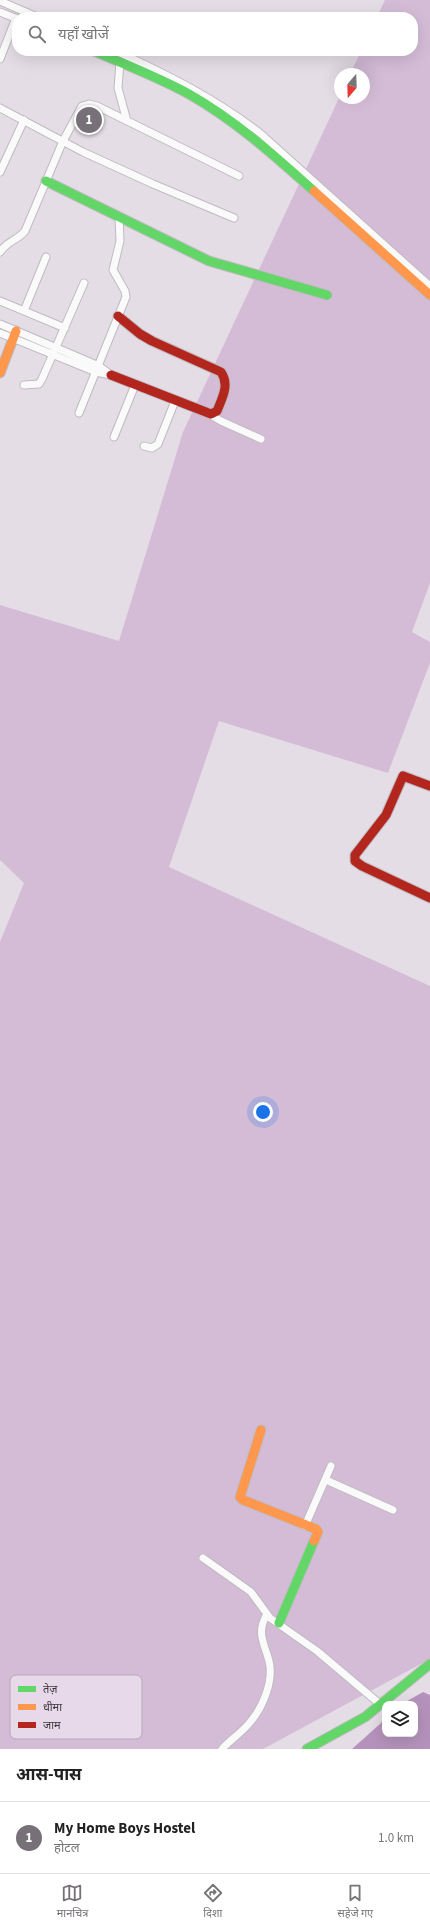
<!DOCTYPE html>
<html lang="hi">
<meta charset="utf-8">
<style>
:root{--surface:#fff;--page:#f6f6f6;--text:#222;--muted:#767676;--line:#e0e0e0;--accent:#777078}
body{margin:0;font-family:"Source Sans 3","Noto Sans Devanagari",sans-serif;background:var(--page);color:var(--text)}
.controls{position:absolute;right:12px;bottom:12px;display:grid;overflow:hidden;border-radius:8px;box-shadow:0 4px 16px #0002}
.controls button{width:36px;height:36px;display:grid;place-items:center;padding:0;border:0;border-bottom:1px solid var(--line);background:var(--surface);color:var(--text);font:20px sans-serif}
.compass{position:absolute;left:334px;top:68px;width:36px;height:36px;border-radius:50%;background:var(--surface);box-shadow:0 4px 16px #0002;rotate:199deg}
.you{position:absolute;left:263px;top:1112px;width:14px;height:14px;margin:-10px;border:3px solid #fff;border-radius:50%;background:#1a73e8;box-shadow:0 0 0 6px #1a73e833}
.badge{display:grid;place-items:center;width:26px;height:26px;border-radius:50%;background:var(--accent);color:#fff;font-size:13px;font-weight:700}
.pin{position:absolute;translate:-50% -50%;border:2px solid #fff;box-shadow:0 1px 4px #0006}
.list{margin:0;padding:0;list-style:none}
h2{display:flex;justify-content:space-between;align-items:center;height:52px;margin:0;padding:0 16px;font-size:17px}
h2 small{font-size:13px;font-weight:400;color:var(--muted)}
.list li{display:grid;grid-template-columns:26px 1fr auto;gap:12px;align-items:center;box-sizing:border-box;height:72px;padding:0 16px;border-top:1px solid var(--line)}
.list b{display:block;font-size:15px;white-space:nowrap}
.list p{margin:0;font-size:13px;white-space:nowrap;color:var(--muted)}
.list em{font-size:13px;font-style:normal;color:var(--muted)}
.icon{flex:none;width:22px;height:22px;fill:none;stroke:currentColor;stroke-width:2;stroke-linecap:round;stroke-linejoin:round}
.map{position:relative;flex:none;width:430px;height:1749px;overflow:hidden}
.search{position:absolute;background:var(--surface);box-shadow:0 4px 16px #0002;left:12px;right:12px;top:12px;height:44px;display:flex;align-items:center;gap:10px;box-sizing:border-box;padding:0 14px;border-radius:16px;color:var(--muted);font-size:15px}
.sheet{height:124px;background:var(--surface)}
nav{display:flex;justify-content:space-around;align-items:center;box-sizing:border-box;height:56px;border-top:1px solid var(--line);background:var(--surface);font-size:11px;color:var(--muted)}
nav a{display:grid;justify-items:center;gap:2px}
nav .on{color:var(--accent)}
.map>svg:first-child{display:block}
</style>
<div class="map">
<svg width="430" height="1749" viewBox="0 0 430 1749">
<rect width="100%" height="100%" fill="#e5dde6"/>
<path fill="#d4bcd7" d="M385,0H430V583L412,632L430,642V663L388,773L219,721L169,867L430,986V1659L263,1749H0V942L24,883L0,860V605L119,641L183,432L340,96V98H364V74H350L361,51H413V17H377Z"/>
<path fill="#b592bb" d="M423,1692L430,1695V1749H352L381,1723L385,1714V1734H415V1704H402Z"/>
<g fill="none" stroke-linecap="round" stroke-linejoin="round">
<g stroke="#bfbac0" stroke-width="9">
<path id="street" d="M0,1L37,17
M0,12L17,19
M116,51C168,75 216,99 261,134L430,286
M0,59L16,18
M120,62L118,88L127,121
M0,108L83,152L153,184L234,218
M0,172L24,120
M0,252C8,240 17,241 25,231L63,141L82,106L89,104L97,106L239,176
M0,301L65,328
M24,311L46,257
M0,324L99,366L111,375L96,372L0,333
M24,385L39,384L42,379L84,283
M79,413L126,297L125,291L113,270L120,241L119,217
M214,414V417L221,421L261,439
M114,437L135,385
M144,446L152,448L158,444L175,401
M326,1480L393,1510
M305,1526L331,1466
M203,1558L251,1592L270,1618L317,1651L381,1705
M222,1749C231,1739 243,1732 251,1721C263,1707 274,1680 269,1661C264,1642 256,1633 267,1614"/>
</g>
<g stroke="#bfbac0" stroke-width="11">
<path id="fast" d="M94,51C126,65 158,77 189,94C235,120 275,156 314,191
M46,181L209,261L327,295
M279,1623L314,1541
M307,1749L365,1717L430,1664"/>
</g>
<g stroke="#bfbac0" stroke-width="11">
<path id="slow" d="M314,191L430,295
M0,373L16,331
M261,1430L240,1497L243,1500L316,1529L318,1532L314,1541"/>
</g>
<g stroke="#bfbac0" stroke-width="11">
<path id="jam" d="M111,375L211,414L217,411C222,398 230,385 221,372L152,341L140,334L118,316
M430,786L403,776L386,815L355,855V861L362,866L430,898"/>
</g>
<use href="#street" stroke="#fbfafb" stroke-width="7"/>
<use href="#fast" stroke="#63d668" stroke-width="9"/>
<use href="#slow" stroke="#ff974d" stroke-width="9"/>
<use href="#jam" stroke="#b3261e" stroke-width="9"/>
</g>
<rect x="10" y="1675" width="132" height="64" rx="6" fill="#e8d9ea" stroke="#b4a8b6" stroke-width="1"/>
<rect x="18" y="1686" width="18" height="6" fill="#63d668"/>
<rect x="18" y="1704" width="18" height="6" fill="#ff974d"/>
<rect x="18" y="1722" width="18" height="6" fill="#b3261e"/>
<g font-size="11" fill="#3c363c">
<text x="43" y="1693">तेज़</text>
<text x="43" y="1711">धीमा</text>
<text x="43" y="1729">जाम</text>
</g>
</svg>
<div class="controls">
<button><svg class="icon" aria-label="layers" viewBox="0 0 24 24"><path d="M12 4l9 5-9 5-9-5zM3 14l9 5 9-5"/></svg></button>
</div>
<svg class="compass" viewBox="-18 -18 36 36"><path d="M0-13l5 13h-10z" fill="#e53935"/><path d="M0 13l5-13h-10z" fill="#767676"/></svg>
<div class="you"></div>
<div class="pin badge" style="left:89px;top:120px">1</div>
<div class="search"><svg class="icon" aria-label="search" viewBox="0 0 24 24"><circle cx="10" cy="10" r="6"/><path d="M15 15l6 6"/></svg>यहाँ खोजें</div>
</div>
<section class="sheet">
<h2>आस-पास<small></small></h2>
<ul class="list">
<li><span class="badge">1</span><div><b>My Home Boys Hostel</b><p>होटल</p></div><em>1.0 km</em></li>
</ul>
</section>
<nav>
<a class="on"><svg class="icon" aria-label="map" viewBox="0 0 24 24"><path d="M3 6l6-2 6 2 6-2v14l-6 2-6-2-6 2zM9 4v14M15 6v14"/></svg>मानचित्र</a>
<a><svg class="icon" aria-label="directions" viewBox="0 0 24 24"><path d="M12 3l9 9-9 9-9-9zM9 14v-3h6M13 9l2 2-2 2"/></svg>दिशा</a>
<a><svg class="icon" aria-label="saved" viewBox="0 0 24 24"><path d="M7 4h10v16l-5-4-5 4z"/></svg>सहेजे गए</a>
</nav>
